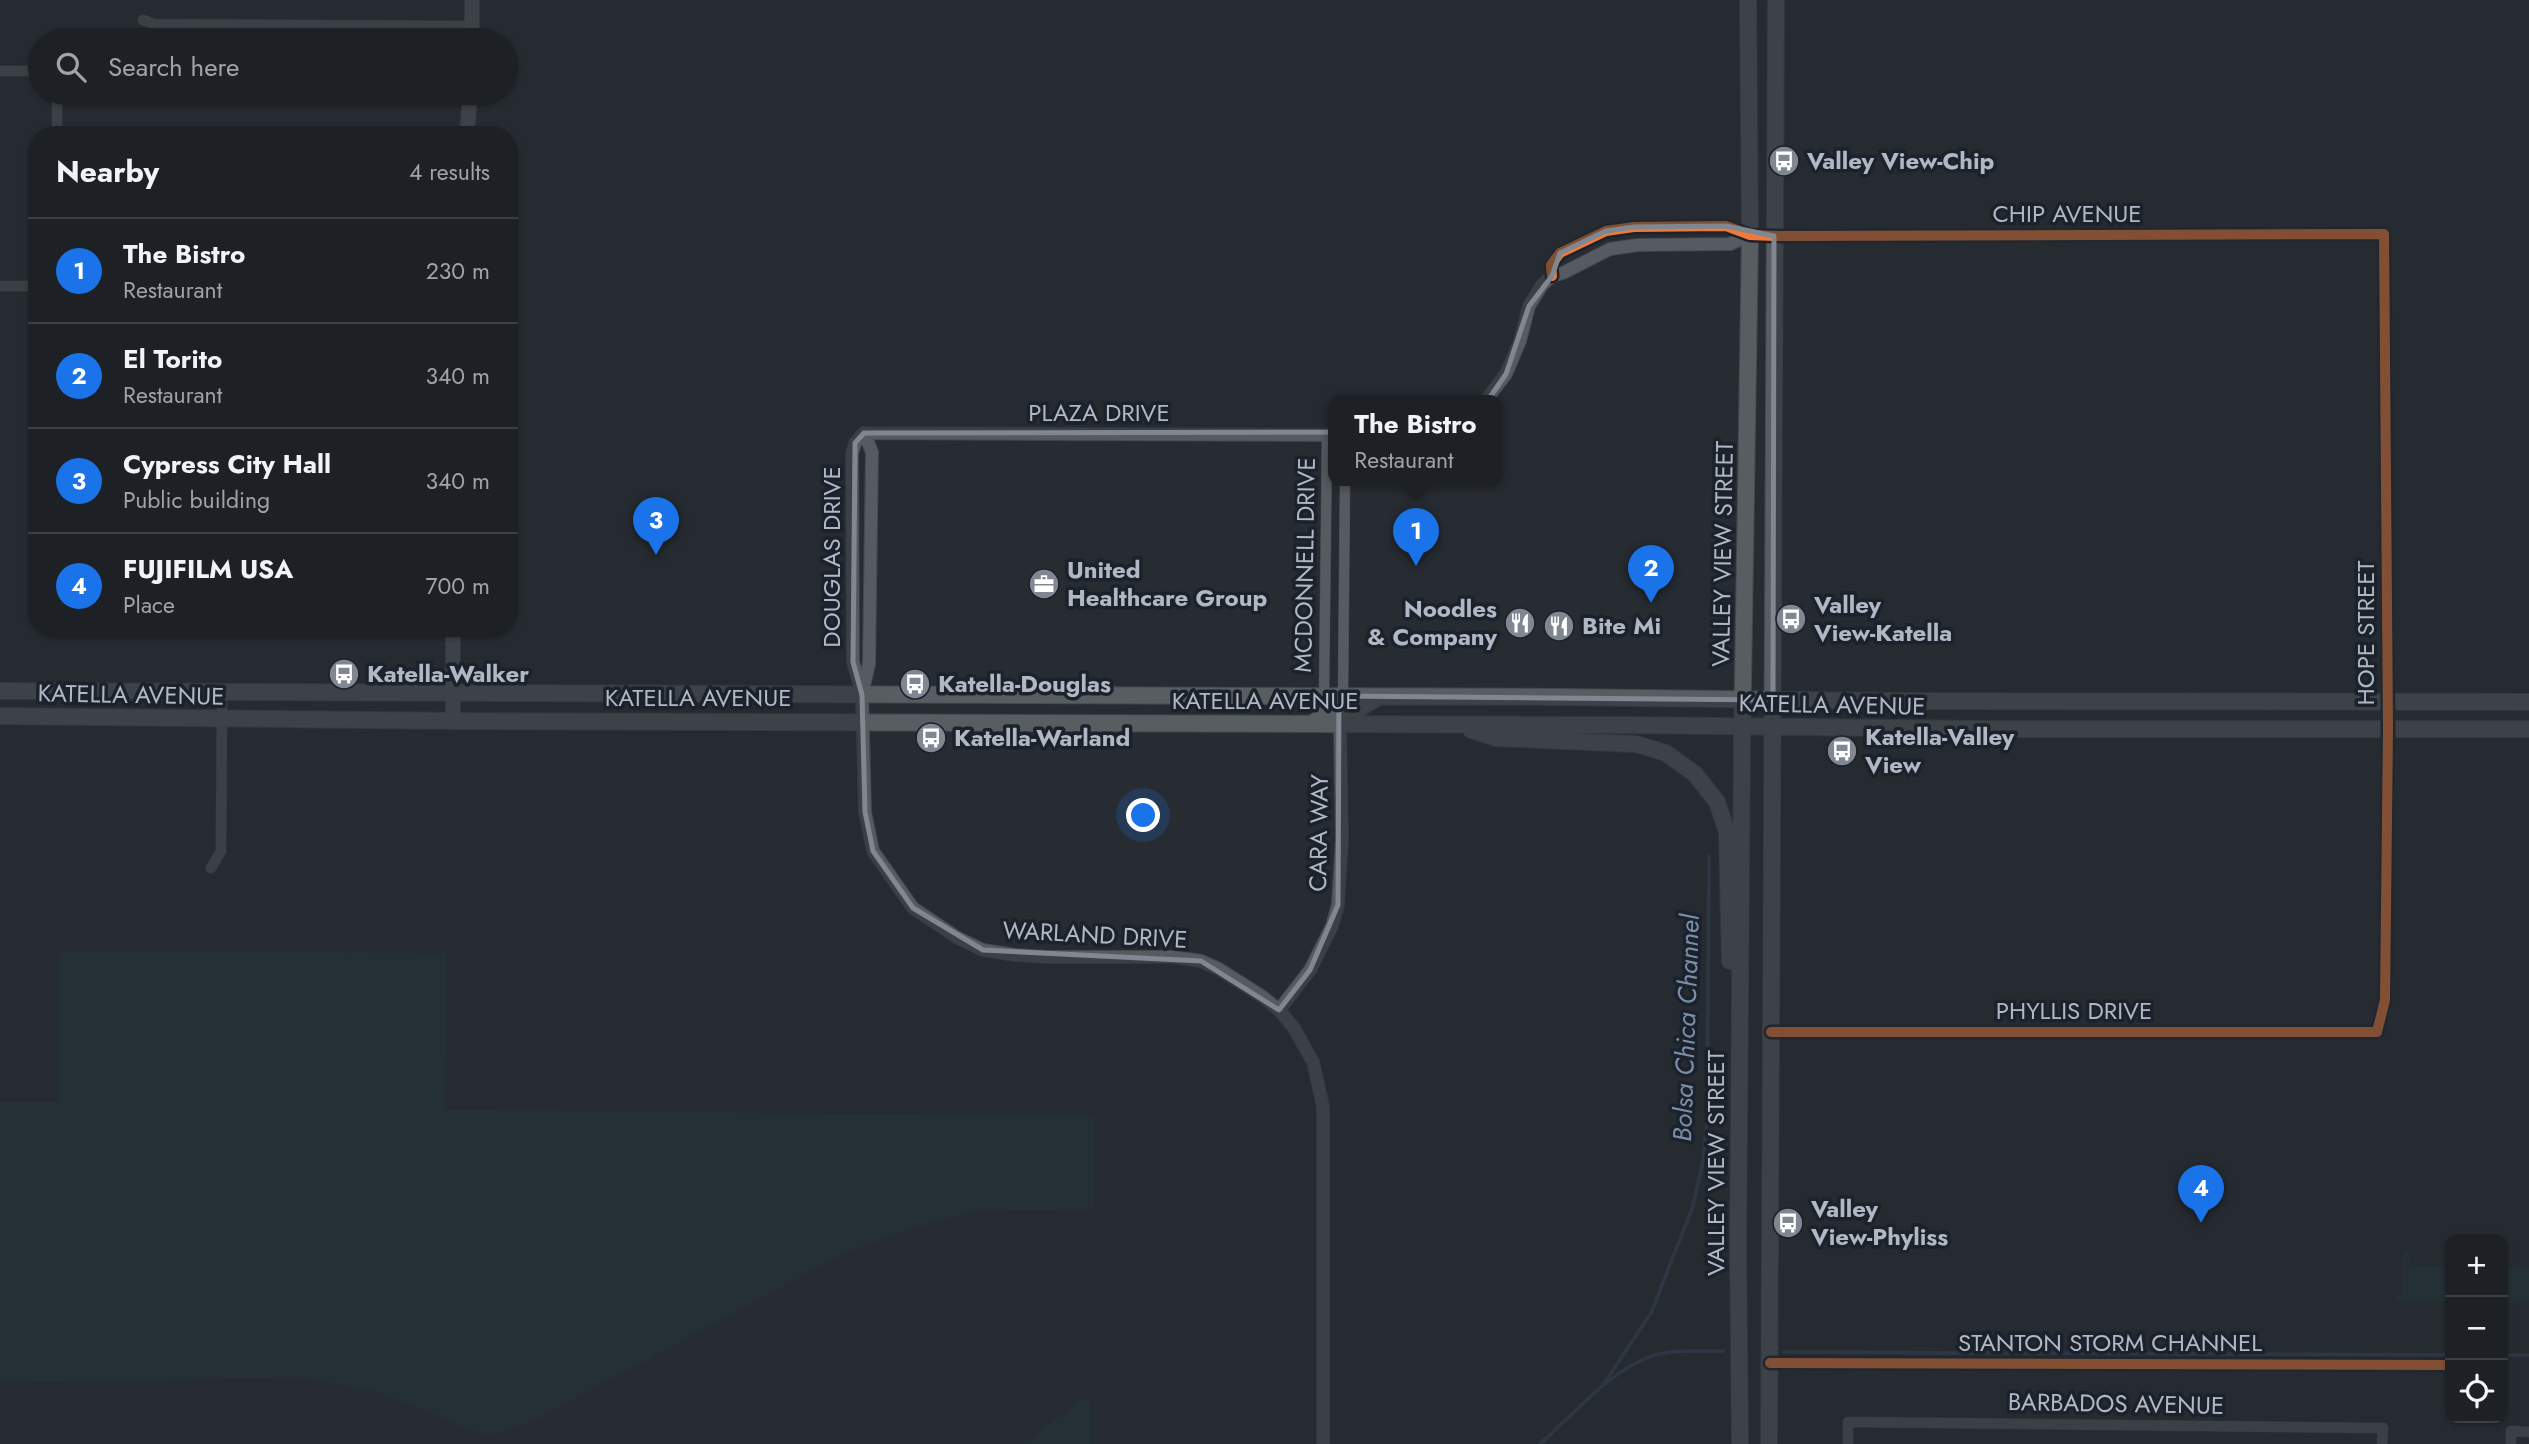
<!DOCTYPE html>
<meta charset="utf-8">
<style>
:root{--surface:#1d2126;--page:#2a2e32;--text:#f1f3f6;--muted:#a0a3a7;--line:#3b3e43;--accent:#1a73e8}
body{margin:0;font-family:Jost,sans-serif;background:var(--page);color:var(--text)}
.controls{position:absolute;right:21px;bottom:21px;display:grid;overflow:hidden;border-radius:14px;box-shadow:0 2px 5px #0004}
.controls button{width:63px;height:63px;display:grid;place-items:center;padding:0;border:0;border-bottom:2px solid var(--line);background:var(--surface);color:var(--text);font:35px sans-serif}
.you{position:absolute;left:1144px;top:816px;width:24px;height:24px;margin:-18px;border:5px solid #fff;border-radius:50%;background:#1a73e8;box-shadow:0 0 0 10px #1a73e833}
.badge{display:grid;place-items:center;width:46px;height:46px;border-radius:50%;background:var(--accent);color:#fff;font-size:23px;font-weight:700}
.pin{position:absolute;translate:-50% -58px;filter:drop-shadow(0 2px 4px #0008)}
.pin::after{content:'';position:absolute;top:37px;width:24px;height:21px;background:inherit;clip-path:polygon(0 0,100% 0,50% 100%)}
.popup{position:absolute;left:1328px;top:395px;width:175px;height:91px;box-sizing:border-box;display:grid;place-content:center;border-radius:14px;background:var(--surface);filter:drop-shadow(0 2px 5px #0005);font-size:23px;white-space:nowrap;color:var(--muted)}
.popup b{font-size:26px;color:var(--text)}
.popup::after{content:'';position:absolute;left:50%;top:100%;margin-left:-14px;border:14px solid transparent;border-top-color:var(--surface)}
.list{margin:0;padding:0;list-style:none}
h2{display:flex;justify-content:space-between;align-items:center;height:91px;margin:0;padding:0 28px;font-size:30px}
h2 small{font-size:23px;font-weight:400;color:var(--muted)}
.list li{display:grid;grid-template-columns:46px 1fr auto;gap:21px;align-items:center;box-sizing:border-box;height:105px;padding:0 28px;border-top:2px solid var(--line)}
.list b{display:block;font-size:26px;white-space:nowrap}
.list p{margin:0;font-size:23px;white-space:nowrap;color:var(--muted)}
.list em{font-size:23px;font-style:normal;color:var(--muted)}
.icon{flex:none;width:38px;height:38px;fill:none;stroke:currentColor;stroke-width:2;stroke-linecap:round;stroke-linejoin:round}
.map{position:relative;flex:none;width:2529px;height:1444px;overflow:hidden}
.search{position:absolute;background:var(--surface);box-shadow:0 2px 5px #0004;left:28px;top:28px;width:490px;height:77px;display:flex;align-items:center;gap:18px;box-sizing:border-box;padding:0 24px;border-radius:38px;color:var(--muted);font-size:26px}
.panel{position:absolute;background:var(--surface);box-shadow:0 2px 5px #0004;left:28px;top:126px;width:490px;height:511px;border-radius:28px}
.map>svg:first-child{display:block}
</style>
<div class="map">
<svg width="2529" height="1444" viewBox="0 0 2529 1444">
<rect width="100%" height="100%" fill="#272c32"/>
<path fill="#253638" d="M60,952L447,953L444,1110L1094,1116V1209L974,1211L900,1232L843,1254L531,1422L487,1436L378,1392L299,1377L0,1383V1102H60Z
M2403,1251H2409V1266H2450V1301H2397L2396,1296H2403Z
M2503,1267H2529V1301H2503Z
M1091,1397V1444H1023L1076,1404Z"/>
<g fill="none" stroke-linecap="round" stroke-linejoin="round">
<path stroke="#36465c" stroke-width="3.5" d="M1784,1352L2450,1355
M2503,1355H2529
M1606,1383C1652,1347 1669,1351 1724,1351
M1540,1444L1603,1385L1651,1313L1692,1209L1703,1162L1707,1121L1709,856"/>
<g stroke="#44484d" stroke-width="11">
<path id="minor" d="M143,20L154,24L472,26
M0,71H40
M57,135V93
M0,286H37
M1324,696L1327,435
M1343,696L1345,480
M211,868L221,851L222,692
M1848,1444V1422L2379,1428H2383L2382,1444
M2511,1444V1431L2529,1432"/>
</g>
<g stroke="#44484d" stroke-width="14">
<path id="tertiary" d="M1552,276L1551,265L1560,253L1606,231L1634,227L1726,226L1750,235L1774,236L2384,234L2388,728L2385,1000L2377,1032H1771
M1486,400L1506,374L1520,341L1529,306L1542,285L1552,276L1563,273L1610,249L1638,245L1730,244L1750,235
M864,433L872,452L869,664L862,695L865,812L873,851L913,908L958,938L983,950L1015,955L1047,957H1173L1201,961L1219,969L1263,997L1279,1010L1294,1028L1313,1062L1323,1106V1444
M864,433L1334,435
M861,690L853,662L852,454L855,443L864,433
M1279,1010L1310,970L1332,926L1338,905L1342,840L1340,724"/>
</g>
<g stroke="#44484d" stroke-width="16">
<path id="secondary" d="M472,40V0
M467,135L470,93
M453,720V628"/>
</g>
<g stroke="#44484f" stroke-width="18">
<path id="primary" d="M0,691L1560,697L1892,701L2529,702
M0,716L458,721L1626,725L1979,729H2529
M1312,724L1325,714L1339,708L1343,696
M1340,724L1346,716L1377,698
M1471,730L1496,738L1636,744L1666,753L1695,774L1717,802L1727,832L1730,961
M1740,1444L1738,1245L1742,747L1750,235L1748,0
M1769,1444L1776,0"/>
</g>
<use href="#minor" stroke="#565a61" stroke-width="10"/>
<use href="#tertiary" stroke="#565a61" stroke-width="12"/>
<use href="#secondary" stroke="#5a5e66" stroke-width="14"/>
<use href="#primary" stroke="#585d62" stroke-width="16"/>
<g stroke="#1b222c" stroke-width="15">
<path id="cycleway" d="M1552,276L1551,265L1560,253L1606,231L1634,227L1726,226L1750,235L1774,236L2384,234L2388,728L2385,1000L2377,1032H1771
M1770,1363L2450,1365"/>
</g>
<use href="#cycleway" stroke="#f17a3a" stroke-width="10"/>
</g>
<path d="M0 0H2529V1444H0ZM1726,226L1774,236L1773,700L1339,696L1338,905L1310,970L1279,1010L1201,961L983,950L913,908L873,851L865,812L862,695L853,662L855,443L864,433L1428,432L1451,424L1490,397L1506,374L1529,306L1552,276L1560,253L1606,231L1634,227Z" fill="#272c32" fill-opacity=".55" fill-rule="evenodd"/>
<path fill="none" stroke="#808791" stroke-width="5" stroke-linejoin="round" d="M1726,226L1774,236L1773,700L1339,696L1338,905L1310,970L1279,1010L1201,961L983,950L913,908L873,851L865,812L862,695L853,662L855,443L864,433L1428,432L1451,424L1490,397L1506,374L1529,306L1552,276L1560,253L1606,231L1634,227Z"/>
<defs>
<g id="bus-disc" transform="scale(1.575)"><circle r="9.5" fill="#808791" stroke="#1b222c"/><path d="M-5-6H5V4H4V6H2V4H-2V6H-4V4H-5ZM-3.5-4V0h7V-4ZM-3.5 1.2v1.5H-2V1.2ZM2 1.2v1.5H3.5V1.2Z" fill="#fff"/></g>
<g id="office-disc" transform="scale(1.575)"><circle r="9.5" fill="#808791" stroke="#1b222c"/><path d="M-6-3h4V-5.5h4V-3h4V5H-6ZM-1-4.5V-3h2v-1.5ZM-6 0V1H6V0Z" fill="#fff"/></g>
<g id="restaurant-disc" transform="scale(1.575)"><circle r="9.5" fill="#808791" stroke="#1b222c"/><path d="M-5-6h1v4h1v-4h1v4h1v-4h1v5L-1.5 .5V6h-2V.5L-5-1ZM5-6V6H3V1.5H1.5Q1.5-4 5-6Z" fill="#fff"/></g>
</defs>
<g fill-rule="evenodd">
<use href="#bus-disc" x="1784" y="161"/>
<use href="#office-disc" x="1044" y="584"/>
<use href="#bus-disc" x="1791" y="619"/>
<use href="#restaurant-disc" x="1520" y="623"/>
<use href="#restaurant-disc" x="1559" y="626"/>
<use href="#bus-disc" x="344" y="674"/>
<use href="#bus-disc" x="915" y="684"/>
<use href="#bus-disc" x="931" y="738"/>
<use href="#bus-disc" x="1842" y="751"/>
<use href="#bus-disc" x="1788" y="1223"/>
</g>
<g text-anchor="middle" stroke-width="7" stroke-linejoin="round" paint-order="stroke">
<g font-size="24" font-weight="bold" fill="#b0b8c4" stroke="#1b222c" text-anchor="start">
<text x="1807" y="169">Valley View-Chip</text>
<text x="1067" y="578">United<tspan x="1067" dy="28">Healthcare Group</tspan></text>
<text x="1814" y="613">Valley<tspan x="1814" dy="28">View-Katella</tspan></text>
<text x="1497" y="617" text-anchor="end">Noodles<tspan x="1497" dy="28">&amp; Company</tspan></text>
<text x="1582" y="634">Bite Mi</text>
<text x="367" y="682">Katella-Walker</text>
<text x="938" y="692">Katella-Douglas</text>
<text x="1865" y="745">Katella-Valley<tspan x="1865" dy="28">View</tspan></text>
<text x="954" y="746">Katella-Warland</text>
<text x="1811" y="1217">Valley<tspan x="1811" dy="28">View-Phyliss</tspan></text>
</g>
<g font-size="24" fill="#b0b8c4" stroke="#1b222c">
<text x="2067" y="222">CHIP AVENUE</text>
<text x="1099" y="421">PLAZA DRIVE</text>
<text transform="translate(1723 554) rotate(-89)" y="8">VALLEY VIEW STREET</text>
<text transform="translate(832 557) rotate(-90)" y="8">DOUGLAS DRIVE</text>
<text transform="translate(1305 565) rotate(-89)" y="8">MCDONNELL DRIVE</text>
<text transform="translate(2366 633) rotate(-90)" y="8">HOPE STREET</text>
<text transform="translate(131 695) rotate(1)" y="8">KATELLA AVENUE</text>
<text x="698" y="706">KATELLA AVENUE</text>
<text x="1265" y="709">KATELLA AVENUE</text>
<text transform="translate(1832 705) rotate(1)" y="8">KATELLA AVENUE</text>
<text transform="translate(1319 833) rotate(-89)" y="8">CARA WAY</text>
<text transform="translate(1095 935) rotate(3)" y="8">WARLAND DRIVE</text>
<text x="2074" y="1019">PHYLLIS DRIVE</text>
<text transform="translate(1716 1163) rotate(-90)" y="8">VALLEY VIEW STREET</text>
<text x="2110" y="1351">STANTON STORM CHANNEL</text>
<text transform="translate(2116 1404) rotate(1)" y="8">BARBADOS AVENUE</text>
</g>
<g font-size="26" font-style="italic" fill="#7a8eaa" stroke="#1b222c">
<text transform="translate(1686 1028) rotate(-88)" y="9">Bolsa Chica Channel</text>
</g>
</g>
</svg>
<div class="controls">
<button>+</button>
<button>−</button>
<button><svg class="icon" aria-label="locate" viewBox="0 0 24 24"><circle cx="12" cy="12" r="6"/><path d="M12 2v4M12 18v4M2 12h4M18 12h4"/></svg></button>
</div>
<div class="you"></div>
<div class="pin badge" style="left:1416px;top:566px">1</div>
<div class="popup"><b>The Bistro</b>Restaurant</div>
<div class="pin badge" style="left:1651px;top:603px">2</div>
<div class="pin badge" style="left:656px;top:555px">3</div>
<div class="pin badge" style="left:2201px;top:1223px">4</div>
<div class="search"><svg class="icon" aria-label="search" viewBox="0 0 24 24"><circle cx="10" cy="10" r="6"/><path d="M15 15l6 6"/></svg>Search here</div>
<section class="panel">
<h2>Nearby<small>4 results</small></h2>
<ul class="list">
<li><span class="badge">1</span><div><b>The Bistro</b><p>Restaurant</p></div><em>230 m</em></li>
<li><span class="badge">2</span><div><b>El Torito</b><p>Restaurant</p></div><em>340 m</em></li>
<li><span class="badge">3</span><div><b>Cypress City Hall</b><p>Public building</p></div><em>340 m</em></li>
<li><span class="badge">4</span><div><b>FUJIFILM USA</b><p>Place</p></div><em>700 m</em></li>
</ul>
</section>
</div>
